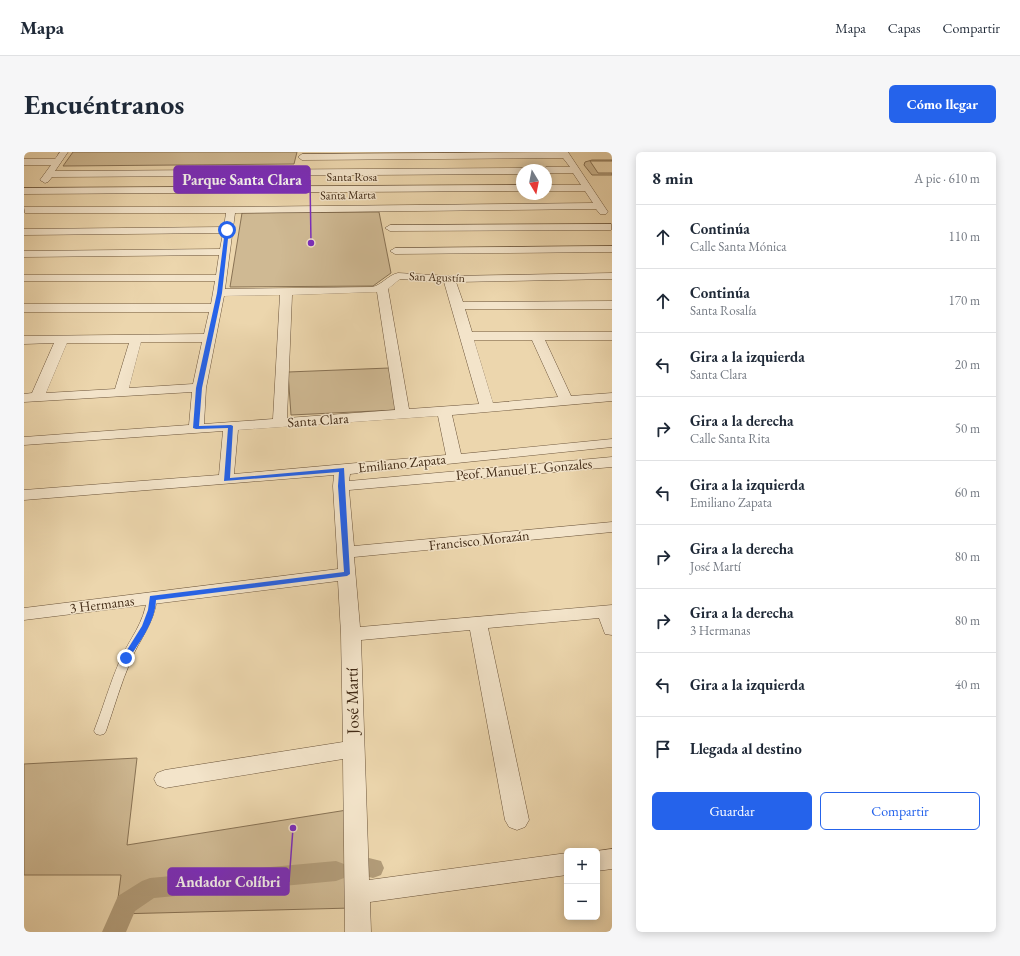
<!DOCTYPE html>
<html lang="es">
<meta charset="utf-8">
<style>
:root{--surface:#fff;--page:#f6f6f7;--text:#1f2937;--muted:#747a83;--line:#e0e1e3;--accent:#2563eb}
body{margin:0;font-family:"EB Garamond",serif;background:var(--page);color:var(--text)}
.controls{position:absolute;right:12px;bottom:12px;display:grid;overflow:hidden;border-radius:6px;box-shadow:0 2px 10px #0003}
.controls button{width:36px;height:36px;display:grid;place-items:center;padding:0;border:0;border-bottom:1px solid var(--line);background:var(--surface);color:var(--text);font:20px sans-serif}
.compass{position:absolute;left:492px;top:12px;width:36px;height:36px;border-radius:50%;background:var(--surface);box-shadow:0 2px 10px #0003;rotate:170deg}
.stop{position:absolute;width:12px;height:12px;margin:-9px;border:3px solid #2563eb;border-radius:50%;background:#fff}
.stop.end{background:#2563eb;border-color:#fff;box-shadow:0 1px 4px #0008}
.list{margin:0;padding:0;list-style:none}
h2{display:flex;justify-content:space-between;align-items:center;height:52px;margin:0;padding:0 16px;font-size:17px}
h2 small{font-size:13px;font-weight:400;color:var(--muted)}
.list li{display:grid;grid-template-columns:26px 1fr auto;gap:12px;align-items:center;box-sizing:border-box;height:64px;padding:0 16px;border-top:1px solid var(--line)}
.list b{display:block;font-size:15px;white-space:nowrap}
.list p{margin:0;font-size:13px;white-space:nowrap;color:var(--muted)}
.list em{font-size:13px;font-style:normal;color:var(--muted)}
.actions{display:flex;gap:8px;padding:12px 16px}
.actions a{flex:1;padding:9px 0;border:1px solid var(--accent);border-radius:6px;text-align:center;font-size:14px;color:var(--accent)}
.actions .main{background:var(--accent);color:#fff}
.icon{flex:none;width:22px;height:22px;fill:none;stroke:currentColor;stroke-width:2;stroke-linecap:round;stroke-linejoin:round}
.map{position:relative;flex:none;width:588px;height:780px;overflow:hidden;border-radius:6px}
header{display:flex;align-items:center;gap:24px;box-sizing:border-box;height:56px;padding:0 20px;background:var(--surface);border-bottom:1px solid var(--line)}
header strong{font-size:19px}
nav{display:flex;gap:22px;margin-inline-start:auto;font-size:14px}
.intro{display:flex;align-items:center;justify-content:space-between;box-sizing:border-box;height:96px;padding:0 24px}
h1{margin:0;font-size:28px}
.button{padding:10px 18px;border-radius:6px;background:var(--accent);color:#fff;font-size:14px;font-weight:700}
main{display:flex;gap:24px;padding:0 24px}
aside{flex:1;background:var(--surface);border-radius:6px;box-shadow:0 2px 10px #0003}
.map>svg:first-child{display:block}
</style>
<header>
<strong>Mapa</strong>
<nav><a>Mapa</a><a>Capas</a><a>Compartir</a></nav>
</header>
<div class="intro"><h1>Encuéntranos</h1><a class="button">Cómo llegar</a></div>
<main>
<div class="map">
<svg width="588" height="780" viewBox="0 0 588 780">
<rect width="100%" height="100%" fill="#ecd6ad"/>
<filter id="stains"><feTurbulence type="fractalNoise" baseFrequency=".005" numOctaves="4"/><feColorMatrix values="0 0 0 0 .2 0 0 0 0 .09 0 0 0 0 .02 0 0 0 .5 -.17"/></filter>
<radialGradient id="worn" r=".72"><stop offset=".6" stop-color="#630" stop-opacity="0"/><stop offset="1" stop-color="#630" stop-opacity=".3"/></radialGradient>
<path fill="#cfb993" stroke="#887254" d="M49,0H273L270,12L39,14Z
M568,8H588V9H566L574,21H588V23H568L560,13L561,10Z
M355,60L367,121L349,134L206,135L218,61Z
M365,216L372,258L267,263L264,220Z
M113,606L103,693L323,658L328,756L92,762L97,723H0V612Z"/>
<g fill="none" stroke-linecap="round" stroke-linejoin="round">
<path fill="#b29c79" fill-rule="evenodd" d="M345,706L357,709L360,716L357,723L349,726L337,723L334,716L337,709Z
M312,709L320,712L323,719L320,726L312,729L130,746L111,759L102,780H78L94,744L118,729L126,726Z"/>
<g stroke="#6c553b" stroke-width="1">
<path id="lane" d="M128,443L133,446C130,472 116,486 107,508C97,531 90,556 82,579L80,582L76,583L72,582L70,579C79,556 86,531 96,508C106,486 120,472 123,446Z"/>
</g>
<g stroke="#6c553b" stroke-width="1">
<path id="street" d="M36,0H44L31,19L498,16L502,18H498V22L28,25L24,30L21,31L16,28L27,13H0V7H31Z
M544,0L584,60L582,62H576L572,57L211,61L201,137L348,135C358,133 364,123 374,121L425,124L588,121V127L432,130L439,150L588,149V157H441L448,180H588V188H521L547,244L588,241V249L428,263L437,302L588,287V295L326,322L325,329L588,305V315L325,338L330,394L588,370V380L330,405L336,475L588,453V483L581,482L575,466L464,476L505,668L501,675L493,678L485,675L481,668L446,478L337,488L345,728L543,701V723L346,750L347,780H321L319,607L141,636L133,633L130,627L133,621L141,618L319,590L317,482L314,429L0,468V456L314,417L309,334L310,323L0,348V338L195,323L199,279L0,293V285L165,273L168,240L0,250V242L8,241L30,191L0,192V184L180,182L185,160H0V152H187L191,129H0V123H192L195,103L0,105V99L196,97L199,81L0,83V77L200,75L202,61H1L0,55H207L569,51L561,39H522V33H557L549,21H522V18H518L522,15H546L539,6L278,8L274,5L278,2ZM376,127L420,130L455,252L385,257L364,137ZM353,140L371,258L263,266L268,143ZM256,143L249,267L180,272L182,236L200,144ZM450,188H508L534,245L469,251ZM117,190H178L169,232L105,236ZM43,191H105L91,237L22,241ZM414,264L422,303L210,322L214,278Z
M498,33V39L0,42V36Z
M587,72V78L366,79L361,76L366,73Z
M588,94V100L371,102L366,99L371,96Z
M588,697V717L573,719V699H572Z"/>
</g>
<use href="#lane" fill="#f3e4ca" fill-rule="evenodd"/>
<use href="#street" fill="#f3e4ca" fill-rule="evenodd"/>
</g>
<path fill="#2563eb" d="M203,77L205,78L198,141L178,236L175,274L207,273L209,274L206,326L320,316L326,422L323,424L132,448C131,471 116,489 104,508H102L98,506L118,474L124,458L126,444L320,420L314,334L315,320L200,329L204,276L172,277L169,276L172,236L193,141L201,78Z"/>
<g text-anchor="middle" stroke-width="3" stroke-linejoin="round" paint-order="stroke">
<g font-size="12" fill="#412a15" stroke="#f3e4ca">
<text x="328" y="29">Santa Rosa</text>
<text transform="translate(324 43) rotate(-1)" y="4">Santa Marta</text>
<text transform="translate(413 125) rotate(2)" y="4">San Agustín</text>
</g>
<g font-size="14" fill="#412a15" stroke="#f3e4ca">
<text transform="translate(294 268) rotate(-4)" y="5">Santa Clara</text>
<text transform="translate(378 311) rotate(-6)" y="5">Emiliano Zapata</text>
<text transform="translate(500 317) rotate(-5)" y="5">Peof. Manuel E. Gonzales</text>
<text transform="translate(455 388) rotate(-6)" y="5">Francisco Morazán</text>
<text transform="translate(78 452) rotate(-7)" y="5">3 Hermanas</text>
</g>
<g font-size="17" fill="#412a15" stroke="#f3e4ca">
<text transform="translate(328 549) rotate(-91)" y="6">José Martí</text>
</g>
</g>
<path fill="none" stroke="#7b2cbf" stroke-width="1.5" d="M287 91L286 28M269 676L265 730"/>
<g fill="#7b2cbf" stroke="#f3e4ca" stroke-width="1.5">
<circle cx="287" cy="91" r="4"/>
<circle cx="269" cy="676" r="4"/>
</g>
<g fill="#7b2cbf" stroke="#7b2cbf" stroke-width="1.5">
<rect x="150" y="14" width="136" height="27" rx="4"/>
<rect x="144" y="716" width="121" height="27" rx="4"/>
</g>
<g font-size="15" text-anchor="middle" font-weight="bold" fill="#fff">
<text x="218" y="33">Parque Santa Clara</text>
<text x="204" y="735">Andador Colíbri</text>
</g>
<rect width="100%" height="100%" filter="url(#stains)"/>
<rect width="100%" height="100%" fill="url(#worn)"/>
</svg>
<div class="controls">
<button>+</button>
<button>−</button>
</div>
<svg class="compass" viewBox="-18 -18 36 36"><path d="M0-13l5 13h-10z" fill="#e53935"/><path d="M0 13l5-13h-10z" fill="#747a83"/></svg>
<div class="stop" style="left:203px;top:78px"></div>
<div class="stop end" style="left:102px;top:506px"></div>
</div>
<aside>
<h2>8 min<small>A pie · 610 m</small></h2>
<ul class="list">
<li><svg class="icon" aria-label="ahead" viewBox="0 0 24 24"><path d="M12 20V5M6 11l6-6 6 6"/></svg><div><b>Continúa</b><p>Calle Santa Mónica</p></div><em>110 m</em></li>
<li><svg class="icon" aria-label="ahead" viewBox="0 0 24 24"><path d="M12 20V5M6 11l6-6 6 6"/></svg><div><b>Continúa</b><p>Santa Rosalía</p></div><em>170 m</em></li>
<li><svg class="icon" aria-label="left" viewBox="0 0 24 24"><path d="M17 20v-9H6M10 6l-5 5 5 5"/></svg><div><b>Gira a la izquierda</b><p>Santa Clara</p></div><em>20 m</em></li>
<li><svg class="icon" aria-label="right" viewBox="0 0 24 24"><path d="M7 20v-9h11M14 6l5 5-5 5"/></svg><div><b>Gira a la derecha</b><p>Calle Santa Rita</p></div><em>50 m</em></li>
<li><svg class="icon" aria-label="left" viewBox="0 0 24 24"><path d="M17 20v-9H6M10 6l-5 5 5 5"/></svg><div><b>Gira a la izquierda</b><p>Emiliano Zapata</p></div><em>60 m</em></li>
<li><svg class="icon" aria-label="right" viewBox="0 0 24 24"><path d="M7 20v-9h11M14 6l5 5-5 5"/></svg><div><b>Gira a la derecha</b><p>José Martí</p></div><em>80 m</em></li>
<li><svg class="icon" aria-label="right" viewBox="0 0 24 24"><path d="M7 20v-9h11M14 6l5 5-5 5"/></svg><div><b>Gira a la derecha</b><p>3 Hermanas</p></div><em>80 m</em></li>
<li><svg class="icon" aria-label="left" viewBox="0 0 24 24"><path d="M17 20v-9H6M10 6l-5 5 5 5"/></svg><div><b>Gira a la izquierda</b></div><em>40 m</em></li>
<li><svg class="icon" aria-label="arrive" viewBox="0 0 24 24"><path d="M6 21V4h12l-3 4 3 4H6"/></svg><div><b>Llegada al destino</b></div></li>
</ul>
<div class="actions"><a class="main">Guardar</a><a>Compartir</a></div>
</aside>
</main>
